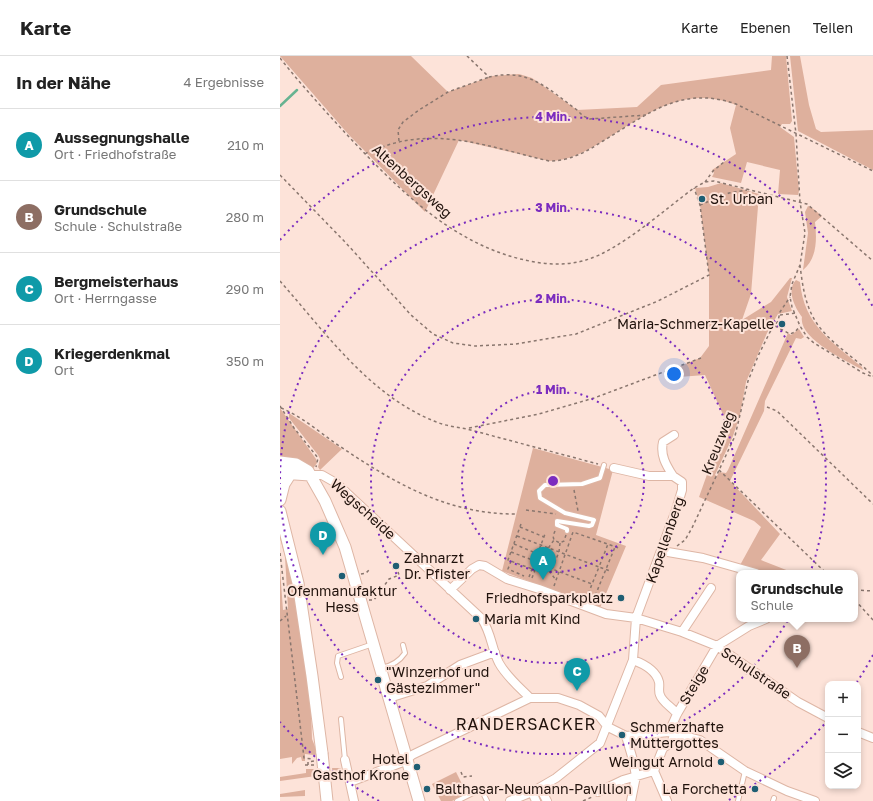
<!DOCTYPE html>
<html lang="de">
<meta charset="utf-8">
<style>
:root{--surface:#fff;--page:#f6f6f6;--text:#222;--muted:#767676;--line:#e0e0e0;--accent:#2563eb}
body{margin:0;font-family:"Golos Text",sans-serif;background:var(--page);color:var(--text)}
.controls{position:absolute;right:12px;bottom:12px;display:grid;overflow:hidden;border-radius:8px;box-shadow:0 2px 6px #0003}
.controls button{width:36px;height:36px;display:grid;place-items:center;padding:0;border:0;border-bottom:1px solid var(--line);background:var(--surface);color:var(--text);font:20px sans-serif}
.you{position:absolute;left:394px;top:318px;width:14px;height:14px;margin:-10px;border:3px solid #fff;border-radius:50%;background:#1a73e8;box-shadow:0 0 0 6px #1a73e833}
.badge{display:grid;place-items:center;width:26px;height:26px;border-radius:50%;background:var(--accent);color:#fff;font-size:13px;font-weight:700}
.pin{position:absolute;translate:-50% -33px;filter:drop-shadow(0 1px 2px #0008)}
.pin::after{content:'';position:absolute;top:21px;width:14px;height:12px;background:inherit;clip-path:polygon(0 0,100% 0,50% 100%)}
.popup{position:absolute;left:456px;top:514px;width:122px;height:52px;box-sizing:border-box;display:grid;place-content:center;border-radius:8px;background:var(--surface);filter:drop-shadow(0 1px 3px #0005);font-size:13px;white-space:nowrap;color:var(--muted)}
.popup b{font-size:15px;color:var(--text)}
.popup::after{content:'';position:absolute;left:50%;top:100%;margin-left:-8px;border:8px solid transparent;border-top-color:var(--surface)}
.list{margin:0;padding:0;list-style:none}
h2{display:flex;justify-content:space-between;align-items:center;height:52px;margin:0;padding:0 16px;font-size:17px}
h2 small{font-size:13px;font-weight:400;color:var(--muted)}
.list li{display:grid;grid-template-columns:26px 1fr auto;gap:12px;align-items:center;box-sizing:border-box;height:72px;padding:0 16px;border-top:1px solid var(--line)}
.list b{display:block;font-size:15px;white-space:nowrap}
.list p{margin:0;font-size:13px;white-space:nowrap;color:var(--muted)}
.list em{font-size:13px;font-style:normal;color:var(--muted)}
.icon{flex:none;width:22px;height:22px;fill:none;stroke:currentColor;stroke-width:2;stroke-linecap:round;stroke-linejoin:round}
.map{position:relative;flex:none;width:593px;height:745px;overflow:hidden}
header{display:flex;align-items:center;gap:24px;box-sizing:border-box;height:56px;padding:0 20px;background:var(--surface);border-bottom:1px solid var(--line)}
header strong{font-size:19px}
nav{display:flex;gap:22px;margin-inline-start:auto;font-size:14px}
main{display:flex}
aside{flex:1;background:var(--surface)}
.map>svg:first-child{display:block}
</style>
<header>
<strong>Karte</strong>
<nav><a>Karte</a><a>Ebenen</a><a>Teilen</a></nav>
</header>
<main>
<aside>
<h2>In der Nähe<small>4 Ergebnisse</small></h2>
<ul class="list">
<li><span class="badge" style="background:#0f9aa8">A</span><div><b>Aussegnungshalle</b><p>Ort · Friedhofstraße</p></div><em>210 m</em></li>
<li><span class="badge" style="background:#8d6e63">B</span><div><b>Grundschule</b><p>Schule · Schulstraße</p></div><em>280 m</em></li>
<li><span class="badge" style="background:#0f9aa8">C</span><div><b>Bergmeisterhaus</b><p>Ort · Herrngasse</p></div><em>290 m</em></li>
<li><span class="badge" style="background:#0f9aa8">D</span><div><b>Kriegerdenkmal</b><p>Ort</p></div><em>350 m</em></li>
</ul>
</aside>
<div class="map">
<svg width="593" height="745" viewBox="0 0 593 745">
<rect width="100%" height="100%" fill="#fde3d9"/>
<path fill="#deb09d" d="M0,0H131L168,36L212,20L239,18L252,22L297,54L357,51L381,29L491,14L492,0H506L512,65L510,68H502L500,71L514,81L519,135L518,139L498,138L500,114L467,106L461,127L432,121L434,117L432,114L456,98L450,72L456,49C403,28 366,59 323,85C306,95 290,105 269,105L179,84L145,156L69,79Z
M510,0H520L529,49L536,73L541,76L593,74V114L518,75Z
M441,127L479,138L471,238L462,264L491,246L510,222H512L507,241L512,255L498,258L487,277L466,326L460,359L453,380L435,419L437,420L439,416L446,417L448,414L508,277L511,279L519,273L524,281L521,283L516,282L485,345L484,355L450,425L500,478L481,504L514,517H483L459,511L481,471L474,465L419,441L446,365L425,319L399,321L395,312L420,302L429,290V219L420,149L415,132L428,131Z
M528,150L531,151L542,160L535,166C537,183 537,203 523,214L528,177L525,156Z
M516,224L520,226C524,269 552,286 582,311L583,314C566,305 518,282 522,261C515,252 506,234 516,224Z
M0,352L36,403L37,407L32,414L0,404Z
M9,357L62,393L40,414L38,411L40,403L38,399L9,362Z
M253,392L333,414L316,479L346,490L320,552L222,515Z
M0,473L14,528L31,653L32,683L38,698L34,699L25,698V705H22L21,701L17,702L12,708V701L0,703V513L3,554L8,553L5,500L0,482Z
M52,712H60L64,715L65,721L64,724H60L59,718H53Z
M26,713H36V720L0,725V721L26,717Z
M176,716L187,738L172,745H161L152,728Z
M25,734V740L0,741V738Z"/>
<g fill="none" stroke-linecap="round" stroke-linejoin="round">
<path stroke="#67b391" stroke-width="2.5" d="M0,50L17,34"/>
<g stroke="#deb6a5" stroke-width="6">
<path id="lane" d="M287,475V473L277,469V465L309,470L312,469L314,464L285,457L260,442L259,435L265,429L302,428L320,422L324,409
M101,612C112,610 119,606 125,597L123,589
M61,621L57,607L58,600L93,588
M61,663L65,704
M177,745L201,733L207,745
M458,745L465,715
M493,745L494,742"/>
</g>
<g stroke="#deb6a5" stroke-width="10">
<path id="street" d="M30,419H42L56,427L202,563C212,579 211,591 219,607C226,620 239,631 250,642
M393,420C386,409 380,399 383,386L394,379
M382,495L423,502L476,517
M170,534L192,513L199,509L205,510L227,523L259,533L326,558L356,562L402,576L437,590L518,646L548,662
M402,576L431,532
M353,604C364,608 376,614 379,626C380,630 378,635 380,639C382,646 393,652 397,658
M109,642L147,630L180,609L215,596
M328,671L346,680L389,676L420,684L465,715L507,735L535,745
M389,676L397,658L437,590L469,570L486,563
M578,676L593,682
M346,680L353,704L356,720L351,745
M65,704L74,745
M374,715L383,692L391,687L395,677
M374,715L387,745
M70,726L123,706L132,699L250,642H278L299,649L319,660L328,671
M260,732L267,745
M252,736L256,745
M318,736L343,724L374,715
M230,745L252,736L276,722L320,687L353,604L356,562L396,454L402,434V426L393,420H369L334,412"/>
</g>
<g stroke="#deb6a5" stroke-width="13">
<path id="secondary" d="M0,406L16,408L28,415L45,445L65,491L139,745
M0,417L30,419
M0,444L4,428L11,417
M0,455L18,527L32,620L42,697"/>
</g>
<path stroke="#89766e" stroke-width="1.5" stroke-dasharray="3 3" stroke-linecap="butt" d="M187,0L209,21C249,12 267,32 297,54L303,60L310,63L366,59
M507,0L516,78L520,146L525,177L520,209L512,228L510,241L512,251L520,270L527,281L534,287L583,317L593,321
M0,2C22,30 46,56 70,82C122,137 178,193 255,206C272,209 289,209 306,204C340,194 384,154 414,132L425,126L434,125L527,148L593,205
M119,85L118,74L123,66L139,54L168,36L209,21
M85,98C91,94 98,92 105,90C160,71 214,92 269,105C290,105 306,96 323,85C368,58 401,29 456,48L593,115
M0,119L66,187L131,259L153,278L173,287L195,290L236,288L296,278L378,245L429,219L420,149L414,132
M425,126L433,115L444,106
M420,149L449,137L467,134
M520,209C522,225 524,242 531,257C543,284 573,299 593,320
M0,225C45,276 89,339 154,365C165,370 176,371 187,373L318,408
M500,259L516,257
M495,270L510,278L515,276L520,270
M0,350L14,372L38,402L36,411
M487,351L497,355L593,448
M1,352C21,360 38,375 55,387C111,425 165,458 235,458
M189,372L259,358L314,342L421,302
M439,414L546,517
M294,434L298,455
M246,454L276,458
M241,468L228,504L255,514
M240,471L264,481
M275,475L273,480L274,484L280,487L284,485L286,479
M237,480L319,511L328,488
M280,487L279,496L272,513L312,528
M234,488L258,498
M397,490L405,484L412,472L455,380L468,325L479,298L490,276L498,265L500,256L510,241
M231,496L255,505
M0,497L24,702L33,703
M231,505L228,513L244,520
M262 511a5 5 0 1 1 10 0a5 5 0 1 1-10 0Z
M269,515L276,524
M81,518L86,517L90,513
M62,520L64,524
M249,521L265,478
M252,522L255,514L263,509L269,491L274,484
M274,530L293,476L339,492
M575,534L593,535
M306,543L319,511L330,515
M89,544H94L109,523L119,519L118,516
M575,544L593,564
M313,545L335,491
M0,565L6,560
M25,709H34
M28,709V706L34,705
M181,716L183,721L192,720
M303,745L312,741"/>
<use href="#lane" stroke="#fff" stroke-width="4"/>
<use href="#street" stroke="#fff" stroke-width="8"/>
<use href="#secondary" stroke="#fff" stroke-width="11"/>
<g stroke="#deb6a5" stroke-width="13" stroke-linecap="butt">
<path id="secondary-bridge" d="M42,697L47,745"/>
</g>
<use href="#secondary-bridge" stroke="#fff" stroke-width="11"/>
</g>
<g fill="none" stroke="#7b2cbf" stroke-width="2" stroke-dasharray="2 4">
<circle cx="273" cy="425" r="91"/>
<circle cx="273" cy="425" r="182"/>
<path d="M0 423A273 273 0 1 1 0 427"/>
<path d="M593 599A364 364 0 0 1 577 626M548 664A364 364 0 0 1 447 745M99 745A364 364 0 0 1 0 666M0 184A364 364 0 0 1 593 251"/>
</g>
<g fill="#1e5e73" stroke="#fde3d9" stroke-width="1.5">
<circle cx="422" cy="143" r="4"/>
<circle cx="502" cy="268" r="4"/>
<circle cx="116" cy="510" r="4"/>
<circle cx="62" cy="520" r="4"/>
<circle cx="341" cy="542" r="4"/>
<circle cx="196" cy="563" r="4"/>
<circle cx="98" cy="624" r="4"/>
<circle cx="342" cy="679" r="4"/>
<circle cx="441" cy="706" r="4"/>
<circle cx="137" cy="711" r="4"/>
<circle cx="147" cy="733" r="4"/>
<circle cx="475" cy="733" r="4"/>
</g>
<g text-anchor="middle" stroke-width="4" stroke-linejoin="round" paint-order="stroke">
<g font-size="14" fill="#20120c" stroke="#fde3d9">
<text transform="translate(132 125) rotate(42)" y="5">Altenbergsweg</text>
<text transform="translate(438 387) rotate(-68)" y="5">Kreuzweg</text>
<text transform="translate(83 453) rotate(42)" y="5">Wegscheide</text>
<text transform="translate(385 484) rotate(-71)" y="5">Kapellenberg</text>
<text transform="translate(476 617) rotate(34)" y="5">Schulstraße</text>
<text transform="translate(414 629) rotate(-59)" y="5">Steige</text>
</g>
<g font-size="14" fill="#20120c" stroke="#fde3d9" text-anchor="start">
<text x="430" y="148">St. Urban</text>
<text x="494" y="273" text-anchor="end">Maria-Schmerz-Kapelle</text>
<text x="124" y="507">Zahnarzt<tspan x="124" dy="16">Dr. Pfister</tspan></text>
<text x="62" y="540" text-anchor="middle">Ofenmanufaktur<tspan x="62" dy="16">Hess</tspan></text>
<text x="333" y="547" text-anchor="end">Friedhofsparkplatz</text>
<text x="204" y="568">Maria mit Kind</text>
<text x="106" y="621">"Winzerhof und<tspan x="106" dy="16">Gästezimmer"</tspan></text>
<text x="350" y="676">Schmerzhafte<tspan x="350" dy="16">Muttergottes</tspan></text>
<text x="129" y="708" text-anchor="end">Hotel<tspan x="129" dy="16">Gasthof Krone</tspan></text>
<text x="433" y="711" text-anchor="end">Weingut Arnold</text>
<text x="155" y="738">Balthasar-Neumann-Pavillion</text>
<text x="467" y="738" text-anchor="end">La Forchetta</text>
</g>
<g font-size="16" letter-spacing="1" fill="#20120c" stroke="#fde3d9">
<text x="246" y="674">RANDERSACKER</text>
</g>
</g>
<circle cx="273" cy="425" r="6" fill="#7b2cbf" stroke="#fde3d9" stroke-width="2"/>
<g font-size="12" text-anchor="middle" font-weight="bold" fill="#7b2cbf" stroke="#fde3d9" stroke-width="4" stroke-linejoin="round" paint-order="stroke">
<text x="273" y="65">4 Min.</text>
<text x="273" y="156">3 Min.</text>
<text x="273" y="247">2 Min.</text>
<text x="273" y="338">1 Min.</text>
</g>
</svg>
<div class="controls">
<button>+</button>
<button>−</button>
<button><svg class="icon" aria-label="layers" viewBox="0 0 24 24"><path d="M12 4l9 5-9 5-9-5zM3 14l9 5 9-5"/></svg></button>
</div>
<div class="you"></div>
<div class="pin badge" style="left:263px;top:524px;background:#0f9aa8">A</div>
<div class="pin badge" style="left:517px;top:612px;background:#8d6e63">B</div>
<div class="popup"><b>Grundschule</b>Schule</div>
<div class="pin badge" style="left:297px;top:635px;background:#0f9aa8">C</div>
<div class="pin badge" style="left:43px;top:499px;background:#0f9aa8">D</div>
</div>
</main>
